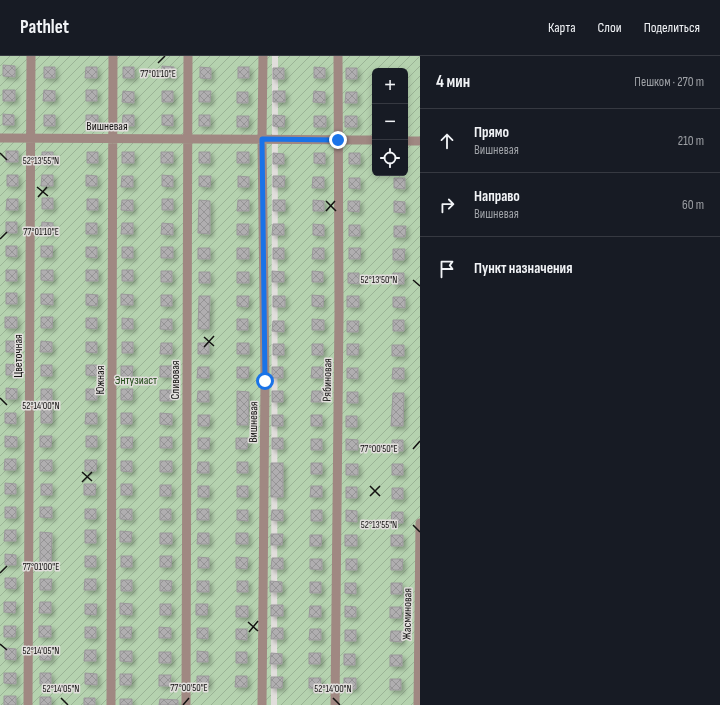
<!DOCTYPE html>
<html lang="ru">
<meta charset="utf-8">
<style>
:root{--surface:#171b24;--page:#242831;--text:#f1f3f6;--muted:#9ea1a6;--line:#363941}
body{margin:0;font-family:"Sofia Sans Condensed",sans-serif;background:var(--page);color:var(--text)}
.controls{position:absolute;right:12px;top:12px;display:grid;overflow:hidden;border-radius:6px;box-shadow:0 2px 6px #0003}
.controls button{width:36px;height:36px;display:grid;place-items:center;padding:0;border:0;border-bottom:1px solid var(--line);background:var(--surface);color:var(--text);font:20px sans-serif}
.stop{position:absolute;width:12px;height:12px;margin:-9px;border:3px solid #1a73e8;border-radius:50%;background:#fff}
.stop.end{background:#1a73e8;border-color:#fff;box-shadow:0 1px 4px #0008}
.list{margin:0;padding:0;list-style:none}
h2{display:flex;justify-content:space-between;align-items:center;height:52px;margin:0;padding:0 16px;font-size:17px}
h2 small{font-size:13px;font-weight:400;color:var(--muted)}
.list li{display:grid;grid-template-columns:26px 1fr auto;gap:12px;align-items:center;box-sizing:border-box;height:64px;padding:0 16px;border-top:1px solid var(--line)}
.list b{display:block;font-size:15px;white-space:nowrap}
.list p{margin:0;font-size:13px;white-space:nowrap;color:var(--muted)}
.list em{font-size:13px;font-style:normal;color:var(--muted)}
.icon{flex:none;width:22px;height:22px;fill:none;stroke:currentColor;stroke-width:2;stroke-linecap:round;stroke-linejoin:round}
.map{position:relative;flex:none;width:420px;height:649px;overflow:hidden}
header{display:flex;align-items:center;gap:24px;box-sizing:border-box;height:56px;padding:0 20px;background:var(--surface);border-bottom:1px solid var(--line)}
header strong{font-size:19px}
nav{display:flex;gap:22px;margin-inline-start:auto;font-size:14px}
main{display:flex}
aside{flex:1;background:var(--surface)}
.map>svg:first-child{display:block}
</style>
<header>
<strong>Pathlet</strong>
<nav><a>Карта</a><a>Слои</a><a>Поделиться</a></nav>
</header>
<main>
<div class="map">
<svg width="420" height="649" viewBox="0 0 420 649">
<defs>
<pattern id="garden-furrows" width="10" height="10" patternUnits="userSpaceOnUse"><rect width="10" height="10" fill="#b5d2af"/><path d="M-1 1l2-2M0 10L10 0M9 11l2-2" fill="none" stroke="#9bb396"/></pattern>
<pattern id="building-cross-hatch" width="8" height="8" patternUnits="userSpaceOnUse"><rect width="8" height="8" fill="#b0aeb0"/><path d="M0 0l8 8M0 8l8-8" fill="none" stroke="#969596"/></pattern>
<filter id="shadow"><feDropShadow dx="3" dy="3" stdDeviation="2" flood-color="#0004"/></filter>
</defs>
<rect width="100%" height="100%" fill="#e1dedc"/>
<path fill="url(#garden-furrows)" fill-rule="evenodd" d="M0,0H272L271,649H0Z
M278,0H420V649H277ZM375,15H405V117H375Z"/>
<path fill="url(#building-cross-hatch)" stroke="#9a989a" filter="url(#shadow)" d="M3,9L15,10V21L3,20Z
M162,10L174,11V21H162Z
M44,11H55V22H44Z
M86,11H97V22H85Z
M123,11H134V22H123Z
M200,11L211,12V23L200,22Z
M238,11H249V22H238Z
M314,11L325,12V22H314Z
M273,12H284V23H273Z
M346,12H357V23H346Z
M3,34H15V45H3Z
M44,34L55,35V45H43Z
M86,34H97V45H86Z
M123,35L134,36V47L122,46Z
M162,35H173V46H162Z
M199,35H211L210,46H199Z
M273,35H285V46H273Z
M314,35L325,36V47L313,46Z
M237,36H248V47H237Z
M346,36H357V47H345Z
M3,58L14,59V69H3Z
M44,59H55V70H44Z
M86,59H98V70H86Z
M123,59H134V70H122Z
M162,59H173V70L162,69Z
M199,59H210V70H199Z
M273,59L285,60L284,71L273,70Z
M237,60H249L248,71H237Z
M314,60H326V71H314Z
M345,60H357V71H345Z
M6,95H18V106H6Z
M42,96H53V107H42Z
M87,96H98V107H87Z
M122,96H134V107H122Z
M161,96H173V107H161Z
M199,96H210V107H199Z
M237,96H249V107H237Z
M273,97L284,98V108H273Z
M314,97H325V108L314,107Z
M349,97H360V108H349Z
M7,119H18V130H7Z
M42,119H53V130H41Z
M86,119L97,120V130H86Z
M162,119L173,120V131L162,130Z
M122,120H133V131H121Z
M199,120H211L210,131L199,130Z
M238,120L249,121V131H238Z
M273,120H285L284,131H273Z
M313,121H324V132H312Z
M349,122H360V133L349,132Z
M394,122H405V133L394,132Z
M42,142H53V153H42Z
M7,143H18V154H6Z
M87,143H98V154H87Z
M162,143H173V154H162Z
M122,144H133V155L121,154Z
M199,144L210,145V178L198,177Z
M238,144H249V155H237Z
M273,144H285V155H273Z
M313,144L324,145V155H313Z
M348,145H360L359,156L348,155Z
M394,145L405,146V157L394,156Z
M6,166H17V177H6Z
M42,166L53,167V178L41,177Z
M86,167H97V178H86Z
M122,167H133V178H121Z
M162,167L173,168V179L161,178Z
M237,168H249L248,179H237Z
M273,168H284V179H272Z
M313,168L324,169V180L313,179Z
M349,169H360V180H349Z
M394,170H406L405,181H394Z
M6,190H17V201L6,200Z
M41,190H53L52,201H41Z
M86,191H97V202L86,201Z
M122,191H133V202H122Z
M161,191H173V202H161Z
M198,192H210V203H198Z
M237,192H249V203H237Z
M273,192H284V203H273Z
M313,192H324V203H312Z
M349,192H361L360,203H349Z
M393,193H405L404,204H393Z
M6,214H17V225H6Z
M41,214H53V225L41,224Z
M86,214H98V225H86Z
M122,214H133V225H122Z
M161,215H172V226H161Z
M272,215L284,216V226H272Z
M312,215L323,216V226H312Z
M199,216H210V227H199Z
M237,216H249V227H237Z
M348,217H359V228L348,227Z
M393,217H404V228H393Z
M6,237H17V248H6Z
M41,238H53V249L41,248Z
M86,238L98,239L97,250L86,249Z
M121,238L133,239V249H121Z
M161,239H172V250H161Z
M312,239L324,240L323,251L312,250Z
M199,240H210L209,273H198Z
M237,240H249L248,251L237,250Z
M273,240H285V251H273Z
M347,240H359V251H347Z
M393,241H405V252L393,251Z
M5,261H17V272H5Z
M41,261H53L52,272H41Z
M86,262H97V273L86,272Z
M122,262L133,263V273H122Z
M161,263H172V274L160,273Z
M237,263H248V274H237Z
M312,263L324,264V274H312Z
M393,264H404V275H393Z
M273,265H284V276L272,275Z
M347,265H359L358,276H347Z
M6,285H17V296H6Z
M41,285L52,286V296H40Z
M86,286H97V297L86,296Z
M122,286H133V297H122Z
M161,287H172V298H160Z
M198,287H209V298H198Z
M237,287H249V298H237Z
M273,288H284V299H273Z
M312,288H323V299H312Z
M347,288H359L358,299H347Z
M392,289H404V300H392Z
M6,308L17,309V319H6Z
M41,309H52V320H41Z
M86,309H97V320L86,319Z
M121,310H133L132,321L121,320Z
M160,310H172V321H160Z
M198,311H209V322H197Z
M237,311H249L248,322H237Z
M272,311H283V322H272Z
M312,311H323V322H311Z
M347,312H358V323L347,322Z
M393,312H404V323H392Z
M6,332L17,333V343H6Z
M41,333H52V367H41Z
M86,333H97V344H86Z
M121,333H133L132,344H121Z
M160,334H172V345H160Z
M198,335H209V346H197Z
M237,335L249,336L248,369H237Z
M272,335H283V346H272Z
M312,335H323V346H311Z
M347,336H358V347H347Z
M393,337H404L403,370H391Z
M5,357H16V368L5,367Z
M86,357H97V368H85Z
M121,357H132V368H121Z
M160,357L172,358V369L160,368Z
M198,359H210L209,370H198Z
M272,359H283V370H272Z
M311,359H322V370H311Z
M346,360H357V371H346Z
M5,380L17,381V391H5Z
M40,380H52L51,391H40Z
M86,380H97V391H86Z
M121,381H133L132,392H121Z
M160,381H172V392H160Z
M198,382H210L209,393H198Z
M236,382H248L247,393H236Z
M272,382H283V393H272Z
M311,383H322V394H311Z
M346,383L358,384V394H346Z
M392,384H403V395H392Z
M5,403H16V414H4Z
M40,404H52V415H40Z
M85,404H97L96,415H85Z
M121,405H132V416L121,415Z
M160,405H172V416H160Z
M198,406H209V417H197Z
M237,406H248V417H237Z
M271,407H283V441H271Z
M311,407H322V418H311Z
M346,408H358V419H346Z
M392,408H403V419H392Z
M5,427L16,428V438H5Z
M41,428H52V439H41Z
M84,428H96L95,439H84Z
M121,428H132V439H121Z
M160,429H171V440H160Z
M198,430H209V441H198Z
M237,430H248V441H237Z
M311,430H322V441H310Z
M346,431H357V442H346Z
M392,432H403V443H392Z
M5,451H16V462H5Z
M40,451H52V462L40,461Z
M85,453H96V463H85Z
M120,453H132V464L120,463Z
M160,453H171V464H160Z
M197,453H209V464H197Z
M237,454H248V465L237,464Z
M272,454H283V465L271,464Z
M311,454H322V465H311Z
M346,454L357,455V466L346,465Z
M392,456H403V467H391Z
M5,474H16V485H4Z
M85,474H96V487H85Z
M120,475L132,476L131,486H120Z
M40,476L52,477L51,510L40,509Z
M160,477H172V488H160Z
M198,477H209V488H197Z
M236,477H248V488H236Z
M271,478H283L282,489H271Z
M310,479H322L321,490H310Z
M345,479H357V490H345Z
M391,479H403V490H391Z
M5,498L16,499V509H5Z
M85,500H96V511H85Z
M121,500H132V511H121Z
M160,500H172L171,511H160Z
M198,501L209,502V512H198Z
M236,501L248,502L247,513L236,512Z
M272,502H283V513H271Z
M310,503H322V514L310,513Z
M346,503H357V514H346Z
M391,503H403L402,514H391Z
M5,522H16V533L5,532Z
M40,523H52L51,534H40Z
M85,523H96V534H84Z
M121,524H132V535H121Z
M160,524L172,525L171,535H160Z
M197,525H209V536H197Z
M237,525H248V536H237Z
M270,525L282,526V536H270Z
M310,526H321V537H310Z
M345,527H356V538L345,537Z
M391,527H402V538H391Z
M4,546H16L15,557L4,556Z
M40,546H51V557H39Z
M120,547L132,548V559L120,558Z
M85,548H97L96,559L85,558Z
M160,548H171V559H160Z
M196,548H208L207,559H196Z
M271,549H283V560H271Z
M236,550H248V561H236Z
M310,550H321V561H309Z
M345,550L356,551V561H345Z
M390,551H402L401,562H390Z
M4,570H16L15,581H4Z
M39,570H51V581H39Z
M85,571H96V582H85Z
M120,571H132L131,582H120Z
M159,571L171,572V582H159Z
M197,572H208V583L197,582Z
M272,572H283V583H271Z
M236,573H247V584L236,583Z
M310,573H321V584H309Z
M345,574H356V585H345Z
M391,575H402V586L390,585Z
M5,592L16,593V604L5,603Z
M40,593L52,594L51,604H40Z
M85,594H96V605H84Z
M120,595H132V606L120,605Z
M197,595L208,596V606H197Z
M159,596H171V607H159Z
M236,596H247V607H236Z
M271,597L282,598V608H270Z
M309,597H321L320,608H309Z
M344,598H355V609H344Z
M390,599H402V610H390Z
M4,617H16V628L4,627Z
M40,617H51V628H40Z
M85,617L97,618V629L85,628Z
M120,618H132L131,629H120Z
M159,619H171L170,630H159Z
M197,620H209L208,631H197Z
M236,620H247V631H235Z
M271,621H283L282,632H271Z
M309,622H321L320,633L309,632Z
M344,622H356V633H344Z
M390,623H401V634H390Z
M4,640H16V649H4Z
M40,641H51V649H40Z
M84,642H95V649H84Z
M120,643H132V649H120Z
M160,643L178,644V649H159Z"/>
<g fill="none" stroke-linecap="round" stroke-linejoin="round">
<path stroke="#a08882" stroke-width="9" d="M0,82L375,84
M405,85H420
M28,649L31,0
M111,649L113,0
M186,649L188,0
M262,649L265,325L262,83L263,0
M335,649L339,257L338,0
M418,649L420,467"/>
</g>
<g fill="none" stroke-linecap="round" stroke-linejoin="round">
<path stroke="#1a73e8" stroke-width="5" d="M265,325L262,83L338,84"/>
</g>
<path fill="none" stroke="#131211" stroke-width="1.5" d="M158,7L165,0M0,97L7,104M37,131L48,140M38,141L47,131M326,145L336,155M326,155L335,145M0,183L7,176M413,224L420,230M204,281L214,290M204,291L214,280M0,342L7,349M413,393L420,385M82,416L92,425M82,426L92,416M370,430L380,440M370,440L380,430M413,469L420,476M0,517L7,510M248,566L258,575M249,576L258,565M0,588L7,594M61,642L68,649M333,642L340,649M183,649L189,642"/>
<g text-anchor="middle" stroke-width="3" stroke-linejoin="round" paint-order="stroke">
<g font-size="12" fill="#131211" stroke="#e1dedc">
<text x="107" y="74">Вишневая</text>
<text transform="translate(18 300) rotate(-90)" y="4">Цветочная</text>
<text transform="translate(100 324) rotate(-90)" y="4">Южная</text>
<text transform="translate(175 324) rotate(-90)" y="4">Сливовая</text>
<text transform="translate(327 324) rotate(-89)" y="4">Рябиновая</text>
<text transform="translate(253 366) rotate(-89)" y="4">Вишневая</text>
<text transform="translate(407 558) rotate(-89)" y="4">Жасминовая</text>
</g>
<g font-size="12" fill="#1b4711" stroke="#e1dedc">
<text x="136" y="328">Энтузиаст</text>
</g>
</g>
<g font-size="10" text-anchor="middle" fill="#131211" stroke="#e1dedc" stroke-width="3" stroke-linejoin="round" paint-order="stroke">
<text x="158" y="21">77°01'10"E</text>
<text x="41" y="108">52°13'55"N</text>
<text x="41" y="179">77°01'10"E</text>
<text x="379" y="227">52°13'50"N</text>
<text x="41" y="353">52°14'00"N</text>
<text x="379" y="396">77°00'50"E</text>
<text x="379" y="472">52°13'55"N</text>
<text x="41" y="514">77°01'00"E</text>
<text x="41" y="598">52°14'05"N</text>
<text x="189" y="635">77°00'50"E</text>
<text x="61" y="636">52°14'05"N</text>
<text x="333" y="636">52°14'00"N</text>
</g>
</svg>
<div class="controls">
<button>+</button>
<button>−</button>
<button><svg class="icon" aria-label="locate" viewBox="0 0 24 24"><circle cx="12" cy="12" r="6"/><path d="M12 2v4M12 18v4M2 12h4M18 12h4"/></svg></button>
</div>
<div class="stop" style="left:265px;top:325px"></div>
<div class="stop end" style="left:338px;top:84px"></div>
</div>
<aside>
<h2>4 мин<small>Пешком · 270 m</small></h2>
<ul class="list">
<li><svg class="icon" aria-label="ahead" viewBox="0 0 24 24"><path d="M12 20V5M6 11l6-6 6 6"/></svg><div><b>Прямо</b><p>Вишневая</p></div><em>210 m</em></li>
<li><svg class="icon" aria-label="right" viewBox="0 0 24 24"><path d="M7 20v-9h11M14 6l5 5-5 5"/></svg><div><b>Направо</b><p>Вишневая</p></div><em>60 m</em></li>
<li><svg class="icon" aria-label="arrive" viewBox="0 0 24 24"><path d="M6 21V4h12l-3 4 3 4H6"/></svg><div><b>Пункт назначения</b></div></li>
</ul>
</aside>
</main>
